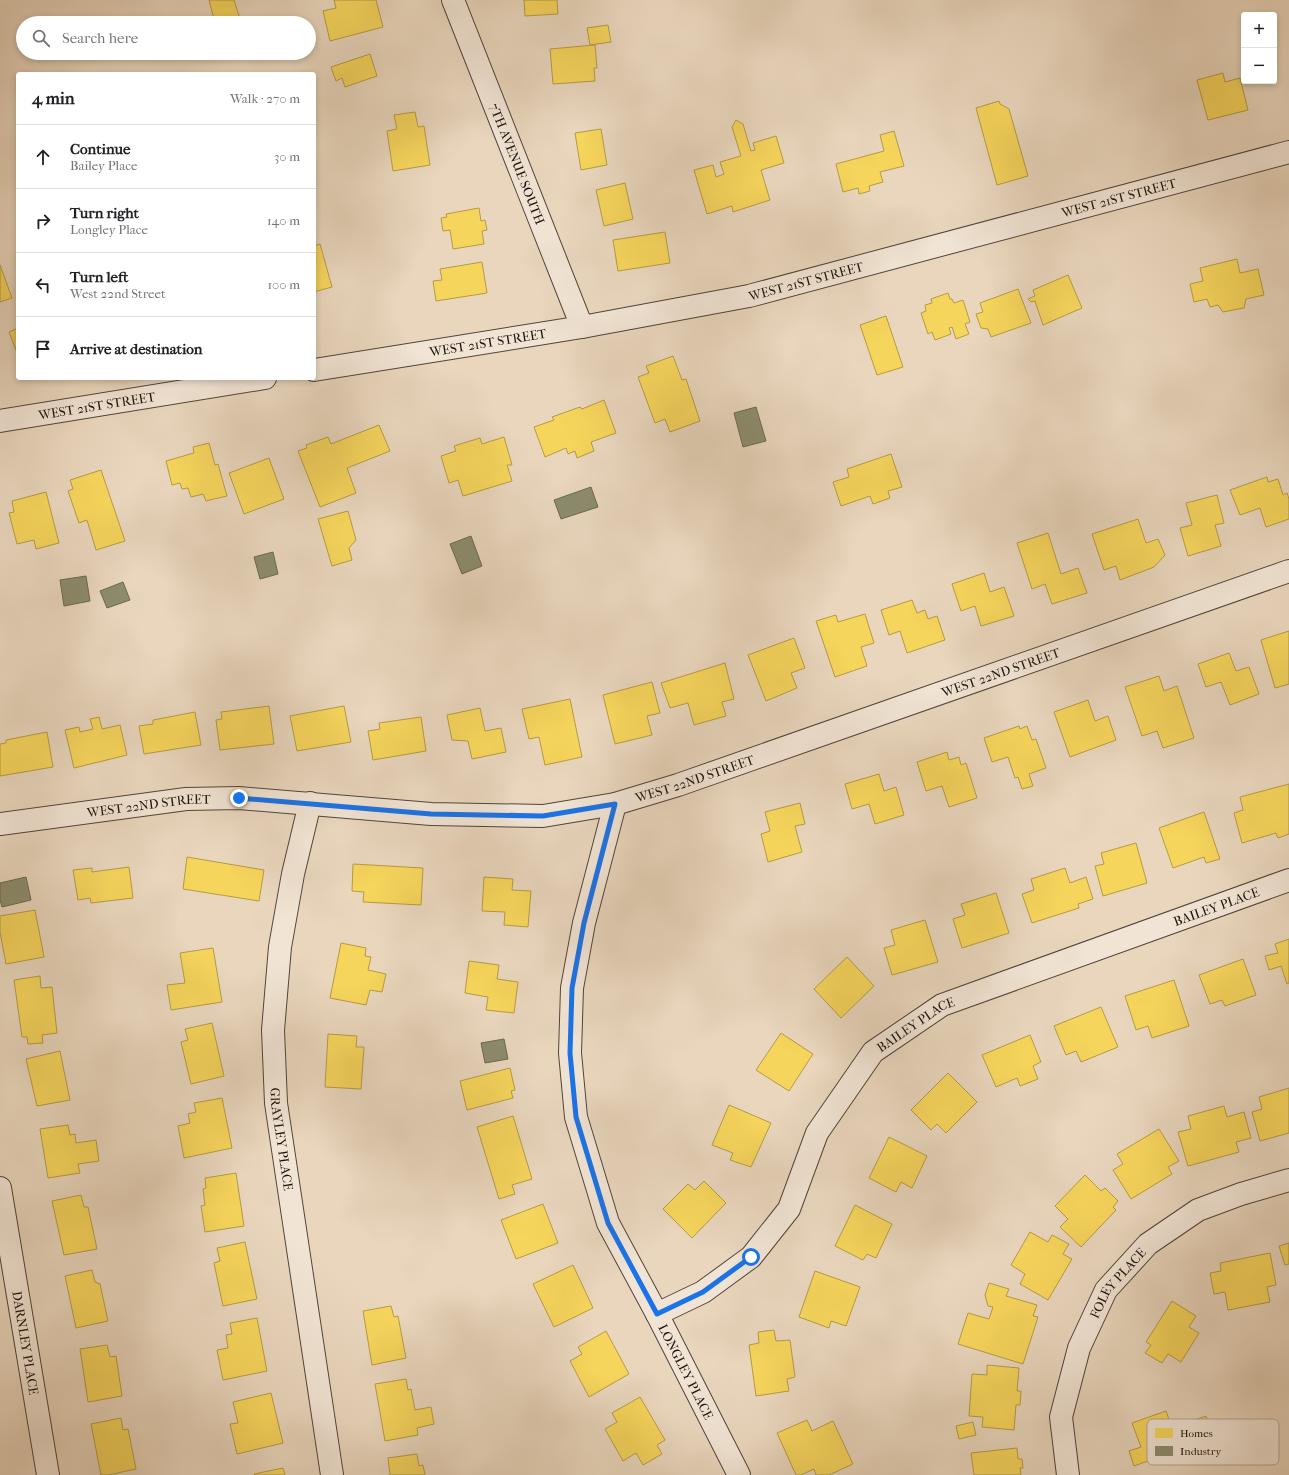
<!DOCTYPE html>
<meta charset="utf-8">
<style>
:root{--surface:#fff;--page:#f6f6f6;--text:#202124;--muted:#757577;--line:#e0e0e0}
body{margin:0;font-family:"IM FELL French Canon",serif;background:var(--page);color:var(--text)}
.controls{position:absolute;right:12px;top:12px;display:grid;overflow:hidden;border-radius:4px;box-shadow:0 2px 6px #0003}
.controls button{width:36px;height:36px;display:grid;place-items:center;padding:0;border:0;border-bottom:1px solid var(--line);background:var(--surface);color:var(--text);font:20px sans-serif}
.stop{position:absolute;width:12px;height:12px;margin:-9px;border:3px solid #1a73e8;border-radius:50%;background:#fff}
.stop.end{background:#1a73e8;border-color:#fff;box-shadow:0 1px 4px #0008}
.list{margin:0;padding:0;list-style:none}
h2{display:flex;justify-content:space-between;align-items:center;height:52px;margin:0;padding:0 16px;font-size:17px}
h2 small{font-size:13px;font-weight:400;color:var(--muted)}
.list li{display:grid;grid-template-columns:26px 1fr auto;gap:12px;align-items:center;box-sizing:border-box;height:64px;padding:0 16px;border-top:1px solid var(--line)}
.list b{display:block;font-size:15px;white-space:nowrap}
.list p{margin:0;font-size:13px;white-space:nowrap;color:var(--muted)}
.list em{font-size:13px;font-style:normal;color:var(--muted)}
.icon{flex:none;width:22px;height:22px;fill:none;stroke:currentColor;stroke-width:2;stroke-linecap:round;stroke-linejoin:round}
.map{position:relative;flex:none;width:1289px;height:1475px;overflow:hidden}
.search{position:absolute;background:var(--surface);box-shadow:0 2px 6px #0003;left:16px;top:16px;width:300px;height:44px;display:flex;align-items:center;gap:10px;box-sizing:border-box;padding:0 14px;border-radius:22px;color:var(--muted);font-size:15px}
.panel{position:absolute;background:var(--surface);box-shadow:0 2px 6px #0003;left:16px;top:72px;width:300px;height:308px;border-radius:4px}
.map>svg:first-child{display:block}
</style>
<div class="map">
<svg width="1289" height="1475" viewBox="0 0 1289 1475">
<rect width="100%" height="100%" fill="#e9d6bd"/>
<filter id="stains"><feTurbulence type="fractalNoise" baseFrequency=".005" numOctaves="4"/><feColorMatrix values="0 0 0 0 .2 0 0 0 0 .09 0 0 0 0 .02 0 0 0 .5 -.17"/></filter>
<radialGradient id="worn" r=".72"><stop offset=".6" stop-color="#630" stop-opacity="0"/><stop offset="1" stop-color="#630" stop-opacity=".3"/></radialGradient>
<path fill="#f6d55c" stroke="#b59b44" d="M209,0H234L240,19L227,23H215Z
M334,0H376L383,27L330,41L323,11L336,8Z
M524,0H557L558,14L525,16Z
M608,25L611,42L590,45L587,28Z
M595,45L597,68H594L595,81L553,84L550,49Z
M370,54L377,76L345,87L342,78L336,81L331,67Z
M1223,73L1225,82L1240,78L1248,110L1208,120L1197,80Z
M999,101L1000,104L1009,109L1028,176L997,185L976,108Z
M415,112L418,127L424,126L430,165L393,171L387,131L397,129L394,115Z
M736,120L743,124L751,151L755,150L753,143L776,136L784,163L761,170L770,200L733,212L732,206L707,214L694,170L713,165L716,177L724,174L720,162L741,156L732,127Z
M601,129L607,165L581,170L575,133Z
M894,131L904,166L880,172L883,182L869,186L870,191L859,194L858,188L843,192L836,164L884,151L880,135Z
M625,183L633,219L604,226L596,190Z
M479,208L481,221L485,220L487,230L482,231L484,244L453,249L450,230L443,231L441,218L447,217L446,214Z
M665,232L670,263L618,271L613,240Z
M320,244L332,287L314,292V246Z
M1237,259L1240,273L1258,269L1264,295L1246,299L1244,308L1223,312L1218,305L1210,307L1207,299L1194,302L1190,284L1203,281L1200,268Z
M482,262L487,293L436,301L433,281L442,280L440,269Z
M0,265L12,298L0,302Z
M1068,275L1082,308L1043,325L1035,301L1031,302L1028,299L1035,296L1033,290Z
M1018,289L1031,323L991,337L988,329L981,328L976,314L983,312L980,303Z
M948,293L950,299H952L954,303L963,300L970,322L965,324L969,334L956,339L952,327L949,328L951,334L935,340L932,332L928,334L921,313L926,311L925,305L932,303L931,299Z
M886,316L903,367L877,375L860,325Z
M18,328V355L9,332Z
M673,356L682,380L686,379L700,421L670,432L665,419L655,423L638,377L649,373L646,366Z
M604,400L616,433L591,442L594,451L577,458L575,451L568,454L566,448L545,457L534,427L554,420L552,417L580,407L582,409Z
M379,425L390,451L347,468L356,493L320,507L298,451L307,448L306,445L328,437L331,444Z
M504,437L512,465H507L512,481L463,496L458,480L449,483L441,456L456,451L454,446L480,438L482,444Z
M209,443L215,465L218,464L227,496L206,501L203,494L191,497L188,488L182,489L180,483L172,485L166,461L194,453L193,447Z
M891,454L902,487L888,491L890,498L873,504L870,496L841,506L833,482L849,477L847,469Z
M269,458L284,499L244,514L229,473Z
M101,470L125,541L96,550L87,520L79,523L68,491L73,489L70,480Z
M1267,477L1268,482L1278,479L1283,495L1287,493L1289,499V519L1266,527L1260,508L1240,515L1230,490Z
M46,492L59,543L36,549L34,540L17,544L9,513L14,512L12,501Z
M1217,495L1224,523L1215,525L1221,546L1188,556L1180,528L1192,525L1186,503Z
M348,511L356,540L349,548L352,560L332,566L318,519Z
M1138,519L1146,543L1158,539L1165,555L1154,567L1120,580L1116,566L1104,570L1092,534Z
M1048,533L1061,574L1078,568L1087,593L1052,604L1045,584L1032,589L1017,543Z
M984,573L990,592L1004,587L1014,616L981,626L975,606L961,611L952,584Z
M912,600L917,613L925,610L928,619L937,616L945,640L907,653L900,631L889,635L881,610Z
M865,614L874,643L861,647L867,666L835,677L816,621L836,615L838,622Z
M1289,631V684L1275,688L1261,640Z
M794,638L805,668L791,673L797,688L766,701L748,655Z
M1229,653L1236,671L1249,667L1259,694L1230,705L1221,682L1206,687L1198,664Z
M725,663L734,699L722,702L726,716L694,725L688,703L670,708L661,683Z
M1159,676L1164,691L1177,686L1194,738L1163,748L1157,731L1142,736L1125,687Z
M652,682L660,713L647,716L652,735L615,744L603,695Z
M570,699L582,757L545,765L539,737L529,739L522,709Z
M1088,700L1095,721L1108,716L1116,740L1070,757L1054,712Z
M269,706L274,744L220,750L216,720L222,719L221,712Z
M344,706L351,742L297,751L290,716Z
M480,708L485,731L501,728L506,752L472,759L468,741L452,740L447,715Z
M195,712L201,745L144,754L139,726L153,724V720Z
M99,717L102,729L120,725L127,755L74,768L65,730L79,727L80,732L93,729L90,719Z
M421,717L426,751L373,760L368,731L380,729L379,723Z
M1019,726L1020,729L1027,726L1032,740L1036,739L1046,768L1029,774L1033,786L1022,789L1018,777L1015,778L1008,757L992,762L984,738Z
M47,732L53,767L0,776V744L6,743V740Z
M947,752L949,760L959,757L961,765L966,763L977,798L949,807L942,786L926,791L917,762Z
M879,774L884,791L896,787L904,815L875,824L869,804L852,809L845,784Z
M1289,784V834L1278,838L1276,833L1242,843L1234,813L1243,810L1240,797Z
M800,803L805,824L795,826L802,852L768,862L761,834L770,831L765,812Z
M1204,812L1220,859L1206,863L1204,857L1173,868L1159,828Z
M1136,843L1147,883L1103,896L1095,866L1104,864L1101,853Z
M187,857L264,870L259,901L183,889Z
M353,864L423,868L421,905L363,902L364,892L352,891Z
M129,867L133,898L91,903L90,898L78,900L73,870L92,868V872Z
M1065,868L1070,883L1086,877L1093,899L1078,904L1079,908L1032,923L1022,894L1034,890L1031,879Z
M484,877L513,879L512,890L531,891L528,927L504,925L505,912L482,911Z
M996,893L1009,933L962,948L953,919L965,915L961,904Z
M35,910L44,957L6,964L0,932V916Z
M925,920L938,962L892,975L884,948L895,945L891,930Z
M1289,939V983L1287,984L1281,966L1269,970L1265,956L1278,953L1275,944Z
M341,943L366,948L365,956L371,957L368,970L386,974L382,992L370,990L366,1005L330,998Z
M213,948L222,1002L171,1010L167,985L185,983L180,953Z
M847,957L874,986L841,1018L814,989Z
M1243,959L1256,995L1225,1006L1222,1000L1210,1004L1199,975Z
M469,961L499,965L497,979L518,982L514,1013L486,1010L488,997L465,993Z
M40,976L41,988L52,987L57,1033L42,1035L43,1043L28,1044L27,1037H22L14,980Z
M1174,980L1189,1026L1152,1038L1148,1026L1136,1030L1125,996Z
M1101,1007L1118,1047L1081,1062L1076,1051L1066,1055L1054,1026Z
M212,1023L224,1076L191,1084L181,1042L188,1040L185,1029Z
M781,1033L813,1054L789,1091L756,1070Z
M328,1034L357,1036L356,1047H364L361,1089L325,1087Z
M1030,1035L1041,1062L1033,1066L1038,1079L1020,1086L1017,1078L996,1087L982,1055Z
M60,1051L70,1100L37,1106L26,1059Z
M510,1068L515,1090L511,1091L513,1098L467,1110L460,1081Z
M948,1073L977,1102L946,1133L937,1124L931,1130L911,1110Z
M1289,1088V1133L1260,1141L1252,1112L1262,1109L1259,1097Z
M222,1098L232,1148L184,1158L178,1126L190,1123L188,1114L196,1112L194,1103Z
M729,1105L771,1123L751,1167L730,1160L733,1153L712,1145Z
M1224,1106L1227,1117L1244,1112L1251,1138L1236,1142L1239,1152L1188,1166L1178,1132L1191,1129L1188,1116Z
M513,1116L532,1179L512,1185L515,1194L499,1199L477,1127Z
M68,1125L70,1135L75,1134L76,1143L96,1140L99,1161L78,1164L80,1173L48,1178L40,1129Z
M1159,1129L1179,1161L1168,1167L1172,1174L1131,1199L1113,1170L1123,1164L1117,1154Z
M889,1137L927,1156L912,1188L901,1182L896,1192L869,1178Z
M236,1173L244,1226L205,1232L201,1206L205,1205L203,1189L206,1188L205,1178Z
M1085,1175L1101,1191L1105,1188L1118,1201L1113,1207L1116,1210L1081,1247L1060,1227L1068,1219L1055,1206Z
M704,1181L726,1203L692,1238L663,1209L688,1184L695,1190Z
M81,1195L84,1207H88L97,1249L64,1255L52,1201Z
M543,1204L558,1243L516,1259L501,1220Z
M855,1205L892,1224L876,1258L867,1254L863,1260L835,1246Z
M1030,1232L1048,1242L1052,1235L1069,1244L1063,1254L1072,1259L1048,1300L1020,1284L1025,1274L1011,1265Z
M245,1242L257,1299L223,1306L214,1263L220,1261L217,1248Z
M1289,1243V1264L1285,1265L1279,1246Z
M1270,1253L1276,1285L1267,1287L1270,1302L1228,1310L1225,1292L1214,1294L1210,1273L1221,1271L1220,1263Z
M573,1265L593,1308L554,1327L533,1284Z
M92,1270L95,1282L100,1284L108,1321L76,1328L65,1276Z
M815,1271L860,1287L846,1326L831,1321L829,1328L799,1317Z
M989,1283L1009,1289L1006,1296L1037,1305L1033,1316L1038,1317L1023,1364L958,1344L968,1313L989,1319L993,1307L988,1306L985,1295Z
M1172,1301L1196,1316L1189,1327L1199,1333L1181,1362L1168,1354L1162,1363L1145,1353L1151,1345L1146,1342Z
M391,1306L394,1317L398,1316L406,1358L372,1365L363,1311Z
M257,1318L267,1371L223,1380L217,1350L228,1348L226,1335L232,1334L230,1323Z
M774,1330L776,1341L790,1340L795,1377L787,1379L789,1391L756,1396L749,1345L759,1343L758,1332Z
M606,1331L629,1374L589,1397L570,1361L582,1354L578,1347Z
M107,1345L110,1357L116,1356L122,1396L88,1402L80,1349Z
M987,1365L1019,1368L1017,1391H1021L1020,1405H1016L1014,1430L982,1427L983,1417L969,1416L972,1374L987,1375Z
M406,1379L408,1390L411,1389L415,1410L431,1407L434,1424L417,1428L418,1435L385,1441L375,1384Z
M271,1393L283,1443L237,1454L230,1424L238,1423L233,1402Z
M640,1397L665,1440L657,1445L662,1454L643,1465L636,1453L623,1461L605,1429L617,1422L612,1413Z
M1166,1411L1172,1428L1206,1416L1214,1437L1134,1466L1129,1451L1141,1447L1132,1423Z
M121,1418L123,1430L128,1429L136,1469L108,1475H101L91,1424Z
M807,1420L812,1431L833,1421L853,1464L829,1475H816L814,1469L801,1475H796L777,1433Z
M973,1422L976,1435L959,1439L956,1426Z
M1017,1448L1018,1459H1022L1023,1468H1020L1021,1475H974L971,1453Z
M417,1454L419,1466L423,1465L425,1475H390L388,1458Z
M283,1468L285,1475H255L254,1474Z"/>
<path fill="#8c8c6e" stroke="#6b6851" d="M756,407L766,441L743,447L734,413Z
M591,487L598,507L561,519L554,500Z
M471,536L482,566L462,574L450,544Z
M273,552L278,574L260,579L254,557Z
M86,576L90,601L64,606L60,580Z
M123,582L130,600L107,608L100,591Z
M26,877L31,900L2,907L0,900V883Z
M504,1039L508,1059L485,1063L481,1043Z"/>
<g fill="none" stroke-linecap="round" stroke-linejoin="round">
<g stroke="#514439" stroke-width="24">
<g id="street">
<path id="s1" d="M453,0L582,327"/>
<path id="s2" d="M314,370L582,327L749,296L1289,152"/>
<path id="s3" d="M0,421L265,378"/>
<path id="s4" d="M310,803L293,874L280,947L273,1030L276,1103L332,1475"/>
<path id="s5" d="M615,804L584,923L572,988L570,1053L576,1117L608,1223L657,1314L739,1475"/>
<path id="s6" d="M0,824L186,799L239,798L431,814L543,816L615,804L678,785L1289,571"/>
<path id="s7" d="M0,1188L48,1475"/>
<path id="s8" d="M657,1314L703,1292L751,1257L789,1209L817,1133L873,1052L942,1005L1289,880"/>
<path id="s9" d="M1068,1475L1061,1417L1079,1348L1106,1290L1148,1244L1198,1210L1241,1194L1289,1180"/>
</g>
</g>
<use href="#street" stroke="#f1e4d4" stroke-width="22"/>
</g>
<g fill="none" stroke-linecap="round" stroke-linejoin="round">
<path stroke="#1a73e8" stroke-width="5" d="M239,798L431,814L543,816L615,804L584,923L572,988L570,1053L576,1117L608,1223L657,1314L703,1292L751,1257"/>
</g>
<g text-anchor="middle" stroke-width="4" stroke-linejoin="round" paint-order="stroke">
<g font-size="13" fill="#1e140d" stroke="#f1e4d4">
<text dy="5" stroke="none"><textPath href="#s1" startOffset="176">7TH AVENUE SOUTH</textPath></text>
<text dy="5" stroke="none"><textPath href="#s2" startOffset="824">WEST 21ST STREET</textPath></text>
<text dy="5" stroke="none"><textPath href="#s2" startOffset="500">WEST 21ST STREET</textPath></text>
<text dy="5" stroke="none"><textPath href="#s2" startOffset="176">WEST 21ST STREET</textPath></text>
<text dy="5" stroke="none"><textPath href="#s3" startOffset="98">WEST 21ST STREET</textPath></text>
<text dy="5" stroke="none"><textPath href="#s6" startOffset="1026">WEST 22ND STREET</textPath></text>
<text dy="5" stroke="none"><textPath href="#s6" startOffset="702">WEST 22ND STREET</textPath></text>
<text dy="5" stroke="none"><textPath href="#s6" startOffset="150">WEST 22ND STREET</textPath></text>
<text dy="5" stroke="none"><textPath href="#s8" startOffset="726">BAILEY PLACE</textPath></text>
<text dy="5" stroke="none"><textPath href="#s8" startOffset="402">BAILEY PLACE</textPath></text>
<text dy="5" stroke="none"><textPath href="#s4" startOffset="340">GRAYLEY PLACE</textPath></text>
<text dy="5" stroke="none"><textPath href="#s9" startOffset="206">FOLEY PLACE</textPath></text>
<text dy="5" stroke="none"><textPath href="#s7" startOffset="157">DARNLEY PLACE</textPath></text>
<text dy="5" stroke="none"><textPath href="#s5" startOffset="597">LONGLEY PLACE</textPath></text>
</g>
</g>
<rect x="1147" y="1419" width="132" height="46" rx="6" fill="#f1e4d4" stroke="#b2a698" stroke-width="1"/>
<rect x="1155" y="1428" width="18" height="10" fill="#f6d55c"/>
<rect x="1155" y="1446" width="18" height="10" fill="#8c8c6e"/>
<g font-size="11" fill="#1e140d">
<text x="1180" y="1437">Homes</text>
<text x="1180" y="1455">Industry</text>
</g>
<rect width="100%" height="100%" filter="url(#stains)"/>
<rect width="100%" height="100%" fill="url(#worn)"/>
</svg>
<div class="controls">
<button>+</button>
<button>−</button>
</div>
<div class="stop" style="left:751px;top:1257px"></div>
<div class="stop end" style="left:239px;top:798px"></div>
<div class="search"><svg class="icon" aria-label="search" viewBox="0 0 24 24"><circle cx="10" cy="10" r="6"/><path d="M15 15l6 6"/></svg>Search here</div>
<section class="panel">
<h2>4 min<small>Walk · 270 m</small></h2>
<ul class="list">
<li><svg class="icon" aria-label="ahead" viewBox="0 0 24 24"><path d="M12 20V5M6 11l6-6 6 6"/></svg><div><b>Continue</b><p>Bailey Place</p></div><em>30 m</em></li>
<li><svg class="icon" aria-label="right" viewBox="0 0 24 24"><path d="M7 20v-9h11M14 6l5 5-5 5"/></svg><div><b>Turn right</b><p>Longley Place</p></div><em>140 m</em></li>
<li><svg class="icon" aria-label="left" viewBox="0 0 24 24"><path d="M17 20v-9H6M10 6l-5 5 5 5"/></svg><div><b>Turn left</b><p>West 22nd Street</p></div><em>100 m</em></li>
<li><svg class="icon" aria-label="arrive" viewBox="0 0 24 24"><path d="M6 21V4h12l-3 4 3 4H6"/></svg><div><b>Arrive at destination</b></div></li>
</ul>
</section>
</div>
